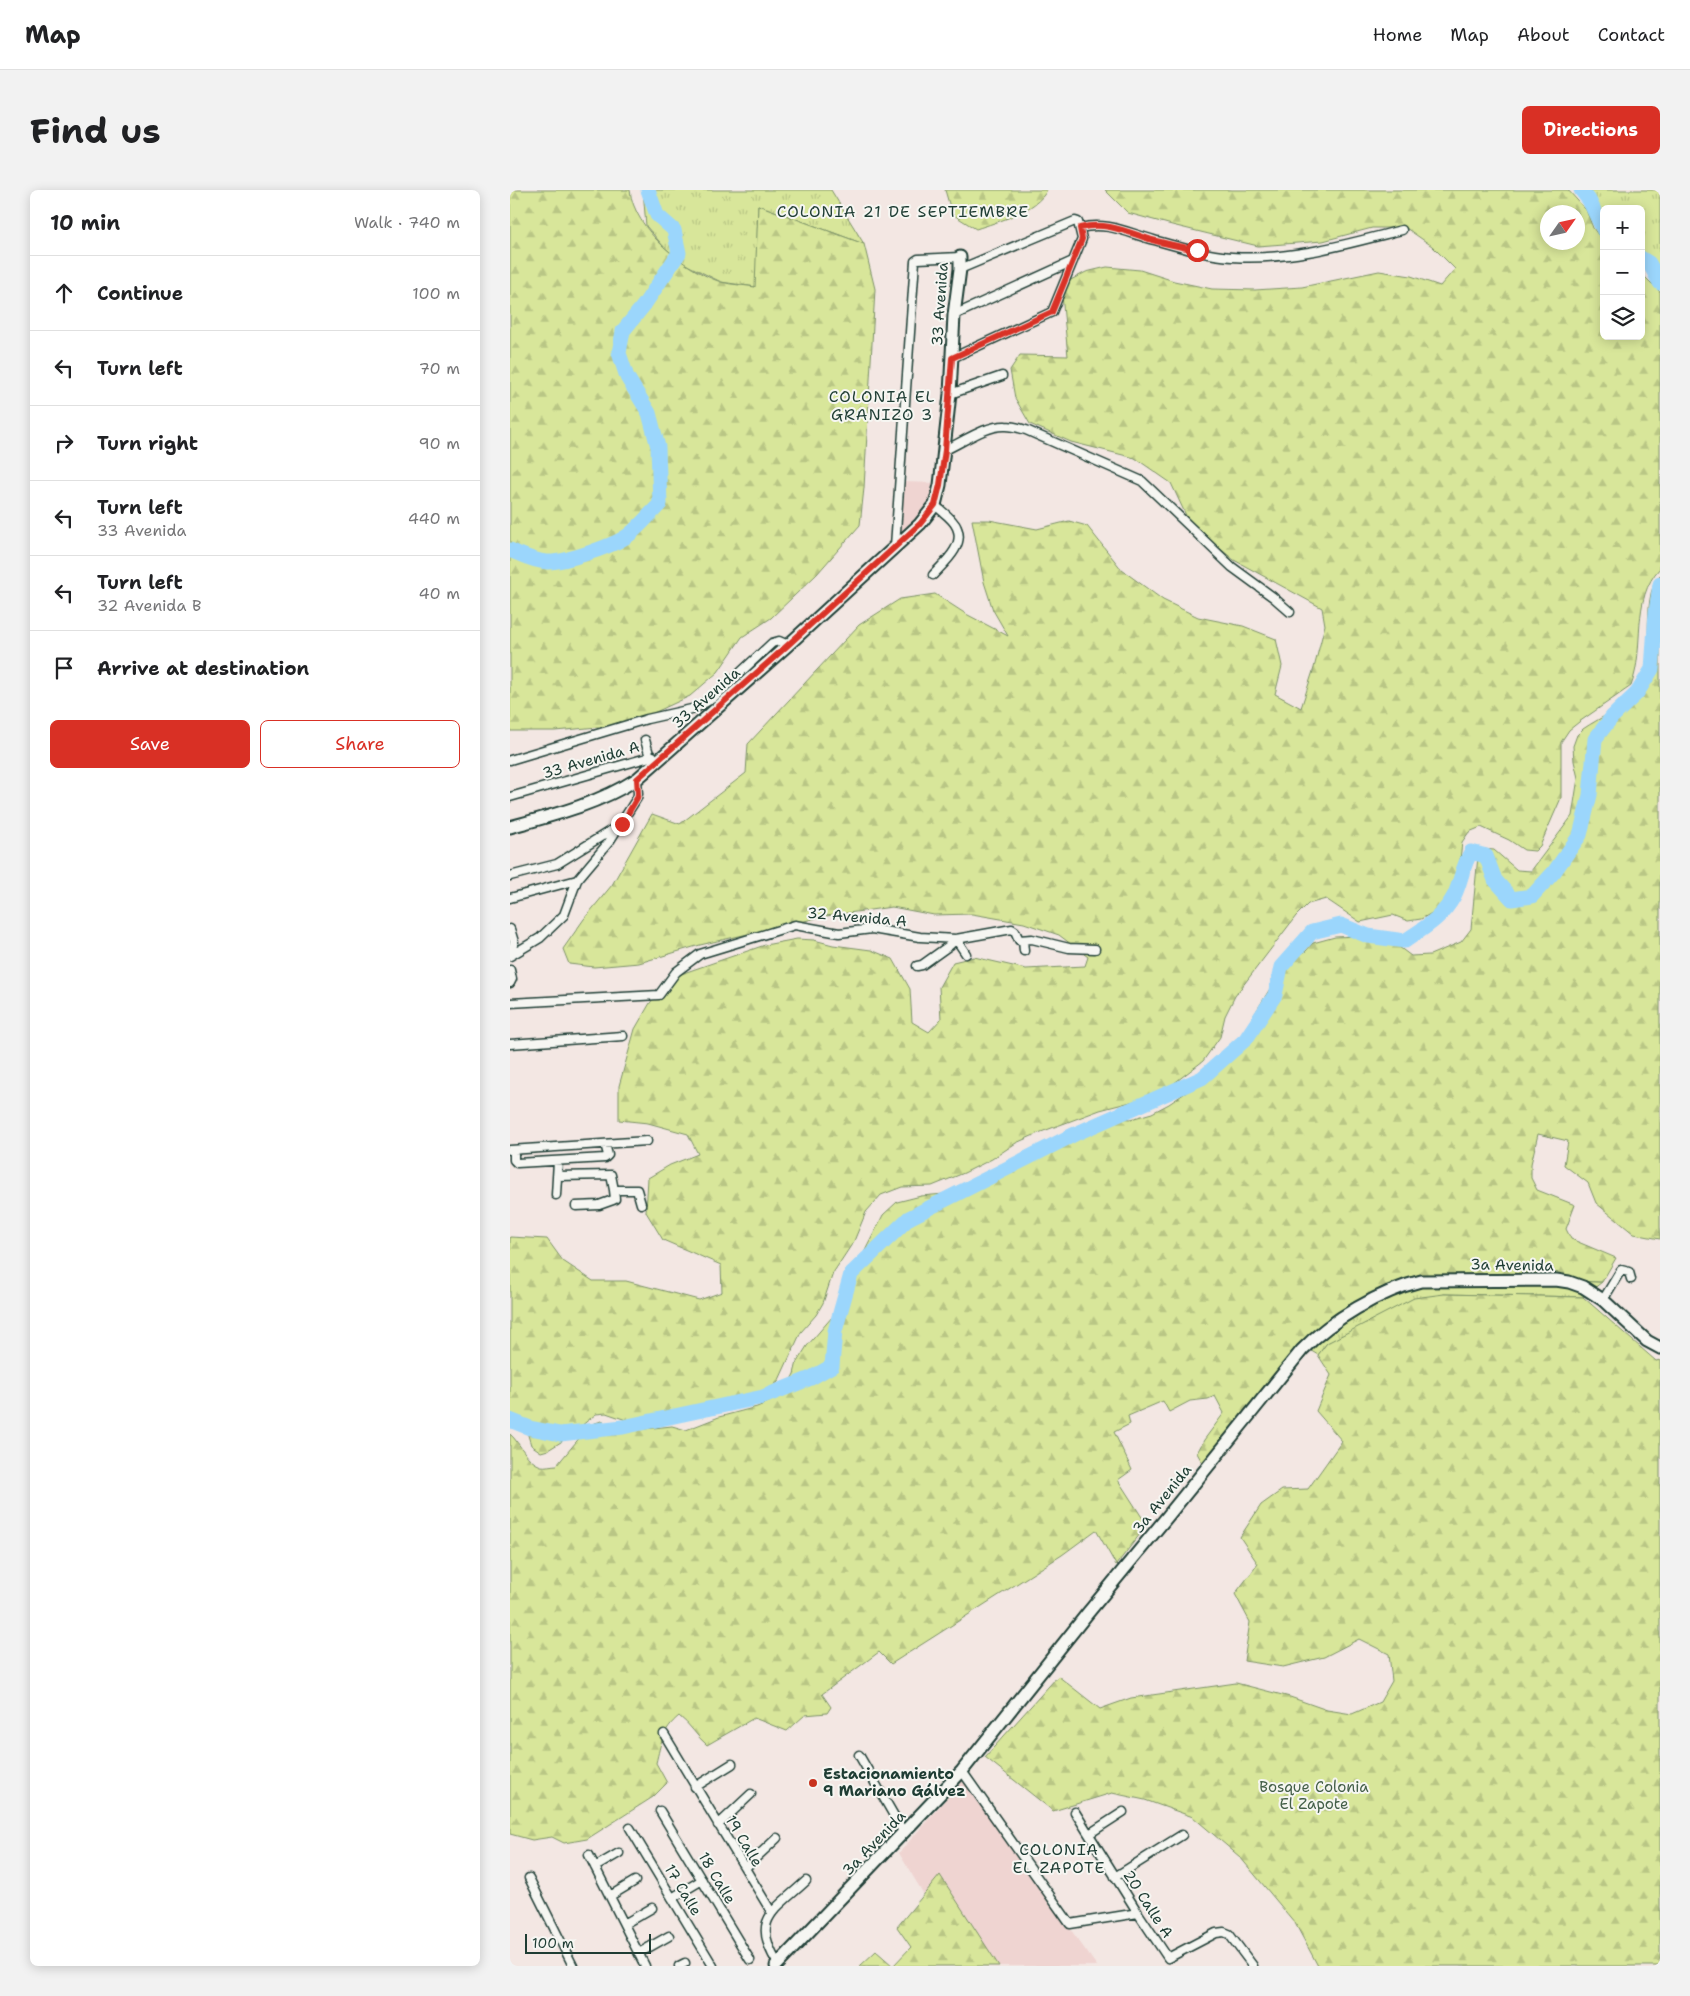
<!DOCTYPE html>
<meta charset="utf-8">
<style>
:root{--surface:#fff;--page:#f2f2f2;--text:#202124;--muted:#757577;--line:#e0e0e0;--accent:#d93025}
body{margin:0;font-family:"Shantell Sans",sans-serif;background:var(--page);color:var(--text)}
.controls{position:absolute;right:15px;top:15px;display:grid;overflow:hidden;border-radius:8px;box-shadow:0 2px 12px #0003}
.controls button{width:45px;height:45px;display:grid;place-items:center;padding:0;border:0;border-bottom:1px solid var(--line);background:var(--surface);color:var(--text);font:25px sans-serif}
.compass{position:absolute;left:1030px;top:15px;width:45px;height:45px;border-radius:50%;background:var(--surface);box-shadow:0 2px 12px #0003;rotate:56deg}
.scale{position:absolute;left:15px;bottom:12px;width:126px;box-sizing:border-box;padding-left:5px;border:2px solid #1f3d34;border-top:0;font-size:14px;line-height:18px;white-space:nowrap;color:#1f3d34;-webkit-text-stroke:4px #f6f6f2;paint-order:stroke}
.stop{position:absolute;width:15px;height:15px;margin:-11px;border:4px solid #d93025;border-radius:50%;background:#fff}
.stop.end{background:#d93025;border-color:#fff;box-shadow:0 1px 5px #0008}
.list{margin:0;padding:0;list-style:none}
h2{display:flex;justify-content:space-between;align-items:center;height:65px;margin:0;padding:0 20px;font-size:21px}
h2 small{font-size:16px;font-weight:400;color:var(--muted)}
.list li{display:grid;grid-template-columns:32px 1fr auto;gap:15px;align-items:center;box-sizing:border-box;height:75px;padding:0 20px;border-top:1px solid var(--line)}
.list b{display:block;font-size:19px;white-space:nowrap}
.list p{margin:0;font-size:16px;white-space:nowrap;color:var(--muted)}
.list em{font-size:16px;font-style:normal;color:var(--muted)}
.actions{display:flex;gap:10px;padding:15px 20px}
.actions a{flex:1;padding:11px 0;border:1px solid var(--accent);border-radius:8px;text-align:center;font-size:18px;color:var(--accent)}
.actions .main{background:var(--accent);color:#fff}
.icon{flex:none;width:28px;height:28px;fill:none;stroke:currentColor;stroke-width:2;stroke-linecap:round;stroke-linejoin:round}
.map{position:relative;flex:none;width:1150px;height:1776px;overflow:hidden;border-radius:8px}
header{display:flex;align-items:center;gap:30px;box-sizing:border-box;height:70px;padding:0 25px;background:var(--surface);border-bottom:1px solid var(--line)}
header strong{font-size:24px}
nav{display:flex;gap:28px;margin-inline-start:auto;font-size:18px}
.intro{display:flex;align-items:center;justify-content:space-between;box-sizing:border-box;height:120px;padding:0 30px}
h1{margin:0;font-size:35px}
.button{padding:12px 22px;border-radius:8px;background:var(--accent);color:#fff;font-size:18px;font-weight:700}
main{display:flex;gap:30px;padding:0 30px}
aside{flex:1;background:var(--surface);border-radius:8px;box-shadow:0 2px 12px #0003}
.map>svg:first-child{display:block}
</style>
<header>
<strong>Map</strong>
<nav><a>Home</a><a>Map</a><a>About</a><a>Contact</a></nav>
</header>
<div class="intro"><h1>Find us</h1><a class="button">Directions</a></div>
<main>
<aside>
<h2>10 min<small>Walk · 740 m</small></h2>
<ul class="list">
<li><svg class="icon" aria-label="ahead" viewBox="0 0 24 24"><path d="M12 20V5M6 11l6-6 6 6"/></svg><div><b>Continue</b></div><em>100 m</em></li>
<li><svg class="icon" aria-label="left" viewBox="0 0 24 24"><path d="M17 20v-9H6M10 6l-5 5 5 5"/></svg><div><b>Turn left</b></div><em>70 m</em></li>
<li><svg class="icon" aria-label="right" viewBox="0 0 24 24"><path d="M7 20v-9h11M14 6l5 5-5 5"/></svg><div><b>Turn right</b></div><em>90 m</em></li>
<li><svg class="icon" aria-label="left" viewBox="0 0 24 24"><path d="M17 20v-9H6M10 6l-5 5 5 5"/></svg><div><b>Turn left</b><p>33 Avenida</p></div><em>440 m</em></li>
<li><svg class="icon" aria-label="left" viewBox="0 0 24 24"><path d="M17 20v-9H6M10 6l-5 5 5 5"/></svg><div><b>Turn left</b><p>32 Avenida B</p></div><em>40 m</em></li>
<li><svg class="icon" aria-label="arrive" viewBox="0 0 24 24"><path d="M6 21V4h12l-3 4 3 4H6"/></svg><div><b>Arrive at destination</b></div></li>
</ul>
<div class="actions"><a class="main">Save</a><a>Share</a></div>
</aside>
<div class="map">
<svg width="1150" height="1776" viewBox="0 0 1150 1776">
<defs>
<pattern id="grass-tufts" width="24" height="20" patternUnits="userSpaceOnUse" patternTransform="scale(1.25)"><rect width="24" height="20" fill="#d8e69a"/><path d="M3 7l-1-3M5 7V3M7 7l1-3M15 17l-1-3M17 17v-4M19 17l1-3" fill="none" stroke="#b9c685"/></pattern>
<pattern id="forest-firs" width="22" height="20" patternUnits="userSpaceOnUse" patternTransform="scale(1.25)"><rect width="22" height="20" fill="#d8e69a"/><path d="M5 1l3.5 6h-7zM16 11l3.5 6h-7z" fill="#b9c685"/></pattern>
</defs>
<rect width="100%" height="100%" fill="#f3e7e3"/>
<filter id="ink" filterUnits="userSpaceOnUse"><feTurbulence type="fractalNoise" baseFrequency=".02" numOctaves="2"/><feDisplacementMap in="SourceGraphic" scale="10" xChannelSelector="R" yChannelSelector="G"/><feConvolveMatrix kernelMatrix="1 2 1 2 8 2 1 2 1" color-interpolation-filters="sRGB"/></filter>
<g filter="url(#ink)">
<path fill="#efd4d1" d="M392,292L426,293L418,316L388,350Z
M458,1584L558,1736L587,1776H457L389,1663Z"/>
<path fill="url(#grass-tufts)" stroke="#7c9267" d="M133,0H321L354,54L248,15L246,97L211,92L175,74L154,57L136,36Z
M1073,0H1150V86L1131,71V19H1094V29Z
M939,1087L1092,1092L1073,1107L934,1104L817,1153L808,1165L793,1156C798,1150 803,1143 808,1138C841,1104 896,1098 939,1087Z"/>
<path fill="url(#forest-firs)" stroke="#7c9267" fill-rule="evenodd" d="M0,0H120C124,40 175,80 211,92C222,95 235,95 245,97L248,15L354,54L365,99L354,298L350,335L307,384L261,428L232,447L208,482L180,506L120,534L45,541H0Z
M435,0H537C527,21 487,32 466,39L442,24Z
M595,0H1058L1076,20L1083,38L1094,53V146H1131V83L1150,102V378C1120,410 1136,457 1121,496L1069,532L1059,540L1051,552V608L1030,656L1025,661L1014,660L999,650L971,637L959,642L952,652L950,670L951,697L947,709L911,729L898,731L883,725L850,732L816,709L798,714L786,726L725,806L715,826L710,847L693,871L659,897L636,908L590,920L531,942L506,953L482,969L454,983L422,996L392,997L371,1005L356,1022L344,1051L323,1083L313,1113L306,1125L291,1142L268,1192L256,1201L242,1209L167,1229L122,1232L96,1223L86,1224L51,1252L38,1260L31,1262L21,1255L17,1242L8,1230L0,1223V1047L37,1049L53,1071L83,1091H116L189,1110L212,1102L211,1075L153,1050L136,1022L138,988L160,975L188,964L178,944L138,933L109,930V896L125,839L140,813L162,787L255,755L287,749L304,750L323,755L361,760L383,769L400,799L402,832L419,842L431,829L429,797L443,772L464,767L516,779L575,776L578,767L549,745L514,733L462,724L424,725L382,717L316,726L190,755L129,773L84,777L59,774L53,759L74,729L102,695L142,624L170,634L236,583L238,554L349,435L390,409L425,404L456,424L498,446L483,420L474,392L462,330H479L527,339L559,331L577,336L612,380L653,410L688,427L733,436L766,449L772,476L765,504L791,518L804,478L815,435L812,418L724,370L680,334L661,293L625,268L561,252L520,234L505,208L500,180L510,165L558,166L551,95L576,82L597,77L630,80L664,91L702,99L745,100L792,97L869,81L901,86L930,96L945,79L922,56L896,38H862L813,51L748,56L662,35L618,23ZM1038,22H1068V52H1038Z
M1150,385V1049L1124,1044L1086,1013L1078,993L1054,975L1058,951L1028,944L1021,974V988L1027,1000L1065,1015L1056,1039L1061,1049L1106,1068L1092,1092L939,1087L855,1109L829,1122L809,1137L714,1251L702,1267L692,1272L687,1263L694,1250L714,1223L705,1206L698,1209L680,1211L659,1222L653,1211L618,1226L620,1234L604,1242L622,1280L608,1290L637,1335L606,1375L586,1340L552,1365L381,1474L369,1462L312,1504L321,1517L317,1523L295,1525L277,1541L244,1528L197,1555C186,1546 180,1534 169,1526C152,1540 151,1553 146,1573L157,1593L143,1607L77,1649L54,1653L42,1647L22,1650L0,1644V1244C11,1254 16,1271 31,1276C35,1277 42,1275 47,1275L81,1234L92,1231L106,1239L125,1240L162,1236L176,1240L209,1227L247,1217L261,1211L277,1197L284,1184L287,1172L297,1156L329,1119L333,1104L367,1037L373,1025L387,1012L411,1006L434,1004L494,983L521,972L578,940L608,928L621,929L642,923L659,914L712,878L731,856L742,828L775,774L796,761L803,753L825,747L873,745L901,766L920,765L951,752L961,739L968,666L973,659L984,660L1007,680L1021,681L1062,626L1068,588L1064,571L1063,556L1067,545L1073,539C1089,528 1111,519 1124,505C1150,473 1127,409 1150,385Z
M934,1104L1073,1107L1146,1171L1150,1170V1776H808L785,1733L730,1667L683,1627L635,1610L602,1603L543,1621L475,1567L548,1486L590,1519L621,1508L726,1493L780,1507L817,1520L842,1524L870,1512L882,1491L879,1464L849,1449L814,1467L773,1477L734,1471L740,1432L725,1404L748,1374L730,1347L751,1315L772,1300L798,1299L832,1251L806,1221L821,1185L808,1165L817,1153L904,1108Z
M430,1685L489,1776H350L366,1761L383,1776L401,1757L387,1737Z"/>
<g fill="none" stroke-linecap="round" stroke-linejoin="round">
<path stroke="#9bd6fc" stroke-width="15" d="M1071,0L1079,10L1094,41
M1131,68L1139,73L1150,93
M0,360C12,365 23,371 37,372C53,373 107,355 120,344C131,335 140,324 150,314L148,257L139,223L117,187L109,163L113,141L134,115L169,63L164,40L147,25L138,0
M0,1230L20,1238L50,1244L113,1237L253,1207L301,1188L322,1176L325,1141L341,1084L399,1028L565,944L692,888L736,849L765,805L771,777L802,742L831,735L858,746L895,751C914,738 933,727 944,706C951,692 952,677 961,662L976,666L985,690L1002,709L1022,706L1044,682L1070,645L1080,605L1085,549L1102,527L1127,503L1142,479L1146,422L1150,394"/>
<g stroke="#1f3d34" stroke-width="11">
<path id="street" d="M570,38C597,31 618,43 644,50C669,57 696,65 722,67C780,71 837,54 892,40
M444,125L563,71
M442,168L542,122L572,49L568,32L565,31L450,79
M440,204L492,186
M435,260C453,252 476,235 496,236C503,236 509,238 516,240L632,291L722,377L763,407L780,422
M385,356L405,71L408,69L450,67
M423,385C434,373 455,356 447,338C444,329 431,321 425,315
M135,550L140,567L143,566
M0,570L137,529L186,518L203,508L262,453L269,451L278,455
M0,607L140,567
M0,686L47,674L108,636
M0,708L67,690
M0,739L4,752L0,764
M513,750L514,761
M0,766L30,748L54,725L67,690L99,652L127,608L128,604L127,589
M407,776L412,775L440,755L446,749L456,764
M0,780L2,789L0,793
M0,813L149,805L166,782L190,764L285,735L329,743L362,739L410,747L446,749L502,739L505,741L509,750L522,749L559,758L585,759
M0,854L113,846
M0,960L137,951
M4,960V970L7,973L95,968L98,965L95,954
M47,986L101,985L104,1000H127L131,1014
M46,1005L48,971
M66,1016L89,1015L103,1010L105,1009L104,1000
M1093,1110L1111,1080L1119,1082L1121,1089
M154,1544L262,1723
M349,1565L394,1643
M452,1581L560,1734L628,1723
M185,1597L222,1574
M150,1621L240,1770
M565,1622L628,1723L658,1768L706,1743L714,1742L719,1744L743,1776
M208,1635L241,1604
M120,1638L203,1776
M579,1644L613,1622
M79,1665L135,1776
M85,1677L109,1663
M235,1678L267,1648
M605,1687L672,1645
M19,1688L63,1776
M100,1706L125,1691
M162,1708L192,1690
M114,1734L142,1718
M129,1763L159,1746
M268,1774C240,1729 264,1721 296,1691
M169,1776L175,1773"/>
</g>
<g stroke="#1f3d34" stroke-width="15">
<path id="secondary" d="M0,637C44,625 88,614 127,589L278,455L410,334L425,315L430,295L440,204L444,125L450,79V67
M266,1776L452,1581L577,1424L657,1327L792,1160C821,1130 870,1101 911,1091L1046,1090L1059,1092L1073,1097L1093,1110L1137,1151L1150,1158"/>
</g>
<use href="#street" stroke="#f6f6f2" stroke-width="8"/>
<use href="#secondary" stroke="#f6f6f2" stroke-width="11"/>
</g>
</g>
<g fill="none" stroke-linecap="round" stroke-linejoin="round" filter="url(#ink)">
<path stroke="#d93025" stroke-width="6" d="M112,634L127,608L128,604L127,589L278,455L410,334L425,315L430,295L435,260L442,168L542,122L572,49L570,38C596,31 617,42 642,50C657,54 672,57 687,60"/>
</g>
<circle fill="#c8321e" stroke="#f6f6f2" stroke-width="2" cx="303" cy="1593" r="5"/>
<g text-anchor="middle" stroke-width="4" stroke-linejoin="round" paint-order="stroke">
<g font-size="15" fill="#1f3d34" stroke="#f6f6f2">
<text transform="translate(430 114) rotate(-86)" y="5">33 Avenida</text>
<text transform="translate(196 508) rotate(-41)" y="5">33 Avenida</text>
<text transform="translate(81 570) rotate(-16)" y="5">33 Avenida A</text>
<text transform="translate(347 727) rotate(5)" y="5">32 Avenida A</text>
<text transform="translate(1002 1075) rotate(1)" y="5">3a Avenida</text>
<text transform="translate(652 1309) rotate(-51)" y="5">3a Avenida</text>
<text transform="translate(234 1651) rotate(59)" y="5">19 Calle</text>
<text transform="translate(364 1653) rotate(-46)" y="5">3a Avenida</text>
<text transform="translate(207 1688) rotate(59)" y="5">18 Calle</text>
<text transform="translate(173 1700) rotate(59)" y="5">17 Calle</text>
<text transform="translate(638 1714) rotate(57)" y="5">20 Calle A</text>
</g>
<g font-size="15" font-weight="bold" fill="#1f3d34" stroke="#f6f6f2" text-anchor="start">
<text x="313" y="1589">Estacionamiento<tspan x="313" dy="17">9 Mariano Gálvez</tspan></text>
</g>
<g font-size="15" fill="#445f48" stroke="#f6f6f2">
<text x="804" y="1602">Bosque Colonia<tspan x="804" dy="17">El Zapote</tspan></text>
</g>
<g font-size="16" letter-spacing="1" fill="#1f3d34" stroke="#f6f6f2">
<text x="393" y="27">COLONIA 21 DE SEPTIEMBRE</text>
<text x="372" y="212">COLONIA EL<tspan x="372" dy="18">GRANIZO 3</tspan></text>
<text x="549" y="1665">COLONIA<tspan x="549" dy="18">EL ZAPOTE</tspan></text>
</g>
</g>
</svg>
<div class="controls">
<button>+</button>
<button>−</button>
<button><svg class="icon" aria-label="layers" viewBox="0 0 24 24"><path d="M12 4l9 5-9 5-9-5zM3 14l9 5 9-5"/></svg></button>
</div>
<svg class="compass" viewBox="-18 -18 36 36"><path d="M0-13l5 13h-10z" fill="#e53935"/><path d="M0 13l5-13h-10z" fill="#757577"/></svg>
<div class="scale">100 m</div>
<div class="stop" style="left:687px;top:60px"></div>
<div class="stop end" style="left:112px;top:634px"></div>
</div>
</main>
